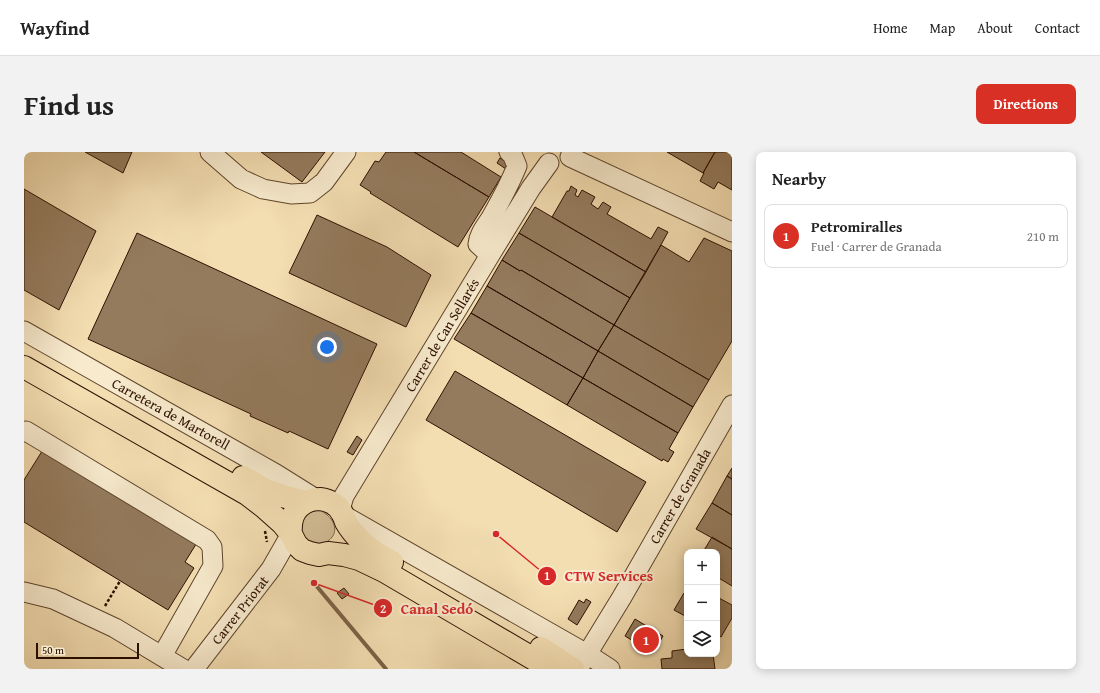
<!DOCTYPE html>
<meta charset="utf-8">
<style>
:root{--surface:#fff;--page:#f2f2f2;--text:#222;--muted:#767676;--line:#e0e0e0;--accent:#d93025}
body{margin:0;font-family:"Gentium Book Plus",serif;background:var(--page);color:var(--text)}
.controls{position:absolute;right:12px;bottom:12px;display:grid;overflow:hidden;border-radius:8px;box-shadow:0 2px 10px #0003}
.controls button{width:36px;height:36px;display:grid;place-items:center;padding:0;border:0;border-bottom:1px solid var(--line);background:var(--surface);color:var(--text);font:20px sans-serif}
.scale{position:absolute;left:12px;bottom:10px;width:103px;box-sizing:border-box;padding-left:4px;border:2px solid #2d1000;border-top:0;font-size:11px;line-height:14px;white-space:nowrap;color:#2d1000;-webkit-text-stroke:3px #f7eacd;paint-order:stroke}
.you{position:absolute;left:303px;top:195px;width:14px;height:14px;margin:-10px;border:3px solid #fff;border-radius:50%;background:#1a73e8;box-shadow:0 0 0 6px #1a73e833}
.badge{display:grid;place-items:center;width:26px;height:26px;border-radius:50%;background:var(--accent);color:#fff;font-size:13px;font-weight:700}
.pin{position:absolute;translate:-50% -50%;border:2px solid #fff;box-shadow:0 1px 4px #0006}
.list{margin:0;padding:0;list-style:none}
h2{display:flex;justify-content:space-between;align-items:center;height:52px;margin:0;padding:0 16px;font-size:17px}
h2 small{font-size:13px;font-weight:400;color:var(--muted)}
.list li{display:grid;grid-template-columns:26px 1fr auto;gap:12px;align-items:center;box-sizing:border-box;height:64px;margin:0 8px 8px;padding:0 8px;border:1px solid var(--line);border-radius:8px}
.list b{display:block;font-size:15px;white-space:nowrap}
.list p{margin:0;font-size:13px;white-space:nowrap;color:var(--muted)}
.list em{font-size:13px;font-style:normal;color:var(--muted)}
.icon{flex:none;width:22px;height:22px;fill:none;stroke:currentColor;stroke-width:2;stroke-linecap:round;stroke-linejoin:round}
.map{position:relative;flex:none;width:708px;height:517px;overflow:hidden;border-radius:8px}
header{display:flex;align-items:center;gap:24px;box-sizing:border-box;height:56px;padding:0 20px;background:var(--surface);border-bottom:1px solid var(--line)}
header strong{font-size:19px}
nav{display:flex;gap:22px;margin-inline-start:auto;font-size:14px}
.intro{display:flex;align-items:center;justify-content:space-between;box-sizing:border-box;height:96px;padding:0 24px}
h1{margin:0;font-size:28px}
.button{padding:10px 18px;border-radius:8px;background:var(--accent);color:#fff;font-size:14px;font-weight:700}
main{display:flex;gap:24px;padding:0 24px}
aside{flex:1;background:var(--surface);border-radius:8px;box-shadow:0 2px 10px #0003}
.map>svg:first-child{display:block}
</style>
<header>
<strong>Wayfind</strong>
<nav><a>Home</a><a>Map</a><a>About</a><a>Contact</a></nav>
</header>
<div class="intro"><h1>Find us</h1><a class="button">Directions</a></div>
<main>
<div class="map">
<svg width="708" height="517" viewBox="0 0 708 517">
<rect width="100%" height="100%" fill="#f3deb2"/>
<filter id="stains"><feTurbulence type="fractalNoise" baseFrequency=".005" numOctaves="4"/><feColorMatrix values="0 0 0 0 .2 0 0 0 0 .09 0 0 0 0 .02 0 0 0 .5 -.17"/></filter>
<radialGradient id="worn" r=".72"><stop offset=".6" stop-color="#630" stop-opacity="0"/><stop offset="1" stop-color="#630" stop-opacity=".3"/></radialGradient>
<path fill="#d1bb94" stroke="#7f664a" d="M295,358C308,363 318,379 304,389C301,392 296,393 292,394L277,386L276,369C283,362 286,359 295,358Z"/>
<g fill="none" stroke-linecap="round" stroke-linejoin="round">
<path stroke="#7c6246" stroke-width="4" d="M290,431L362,517"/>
</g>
<path fill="#947b5d" stroke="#2d1000" d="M61,0H108L99,21Z
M237,0H301L278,30Z
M362,0H390L465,45L434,95L346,41L347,40L336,33L351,9L355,10Z
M390,0H437L477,25L465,45Z
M643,0H691L679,21Z
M691,0H704L708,2V38L694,30L690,37L676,29L680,21H679Z
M476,6L485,12L482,17L473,11Z
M547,34L553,38L551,43L554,45L558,38L571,45L567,52L574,57L579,50L587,55L583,62L627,87L634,75L644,80L622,120L528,65L543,39H545Z
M0,37L72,79L35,158L0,138Z
M511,55L622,120L606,146L495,81Z
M293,63L363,95L407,123L382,175L265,121Z
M113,81L353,192L304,297L265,279L264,281L226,264L227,262L64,187Z
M495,81L606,146L590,173L497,118L496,119L478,108Z
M680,86L708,99V189L685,228L590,173L637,93L665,110Z
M478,108L496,119L497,118L590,173L574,199L463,134Z
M463,134L574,199L559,226L447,161Z
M447,161L559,226L543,253L430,187Z
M590,173L685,228L669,255L574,199Z
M574,199L669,255L654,281L559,226Z
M431,219L622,330L593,380L402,268Z
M559,226L654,281L645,297L650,300L644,310L639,307L638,309L543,253Z
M333,284L338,288L329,303L323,300Z
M20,296L174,389L161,410L170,416L144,458L0,370V328Z
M708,316V327L703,324Z
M703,324L708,327V363L688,351Z
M688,351L708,363V397L672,377Z
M688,385L708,397V434L693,425V400H679Z
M320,436L325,442L318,447L313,441Z
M660,441L663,443V465L650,458Z
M693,445L708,453V466L697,485L693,482Z
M562,447L567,450L553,473L544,467L555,448L560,451Z
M611,467L639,484L629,501L601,484Z
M663,497V502H689L691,517H638L637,507L648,506V499Z"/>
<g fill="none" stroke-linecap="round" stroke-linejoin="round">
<g stroke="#5e442c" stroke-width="21">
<path id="minor" d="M186,0L217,27L239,37L267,42L286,41L300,30L322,0
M546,5L708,80
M466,103L454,92C455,81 463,73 468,64C477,48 486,31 493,14L488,2L485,0
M0,179L252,322L292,347
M0,280L2,279L183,388L188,395L189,414L138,504
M316,358L320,344L466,103L507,36L525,11
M319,363L563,502L586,517
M0,440L29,447L91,476L159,517
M557,512L598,445L708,253
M170,517L247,417L267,382"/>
</g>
<g stroke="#2d1000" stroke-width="24">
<path id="major" d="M0,215L223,342L240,355L258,371L267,382L272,392L278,398L286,401L295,403L304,401L320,403L335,407L360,419L527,517
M219,325L244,339L262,345L282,350
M267,382C266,372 268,361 276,354C282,349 289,347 296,347C305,348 314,353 318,361C320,364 321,367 322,370C326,377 332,384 337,389C346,398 357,404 368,410
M517,496L549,517"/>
</g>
<path stroke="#2d1000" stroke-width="2.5" stroke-dasharray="3 2" stroke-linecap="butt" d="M241,379L243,390
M81,454L96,429"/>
<use href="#minor" stroke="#f7eacd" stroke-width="19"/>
<use href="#major" stroke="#f3deb2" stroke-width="22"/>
</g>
<g text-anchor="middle" stroke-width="4" stroke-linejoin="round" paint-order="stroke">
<g font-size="14" fill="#2d1000" stroke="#f7eacd">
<text transform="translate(418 183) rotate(-59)" y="5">Carrer de Can Sellarés</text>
<text transform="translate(147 262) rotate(29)" y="5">Carretera de Martorell</text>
<text transform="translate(656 344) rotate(-60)" y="5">Carrer de Granada</text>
<text transform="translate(216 458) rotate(-52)" y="5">Carrer Priorat</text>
</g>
</g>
<path fill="none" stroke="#d62828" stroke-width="1.5" d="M472 382L523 424M290 431L359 456"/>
<g fill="#d62828" stroke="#f7eacd" stroke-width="1.5">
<circle cx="472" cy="382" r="4"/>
<circle cx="290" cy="431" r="4"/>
<circle cx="523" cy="424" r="10"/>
<circle cx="359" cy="456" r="10"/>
</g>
<g font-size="12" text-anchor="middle" font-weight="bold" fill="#fff">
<text x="523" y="428">1</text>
<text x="359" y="461">2</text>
</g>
<g font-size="15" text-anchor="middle" font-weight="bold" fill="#d62828" stroke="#f7eacd" stroke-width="4" stroke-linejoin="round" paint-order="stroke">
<text x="585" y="429">CTW Services</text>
<text x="413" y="462">Canal Sedó</text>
</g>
<rect width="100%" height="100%" filter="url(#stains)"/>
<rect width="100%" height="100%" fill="url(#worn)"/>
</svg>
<div class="controls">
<button>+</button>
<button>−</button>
<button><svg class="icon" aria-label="layers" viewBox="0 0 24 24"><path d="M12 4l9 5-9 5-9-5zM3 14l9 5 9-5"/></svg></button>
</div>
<div class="scale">50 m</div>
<div class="you"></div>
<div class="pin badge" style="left:622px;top:488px">1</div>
</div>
<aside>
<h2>Nearby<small></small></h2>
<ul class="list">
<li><span class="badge">1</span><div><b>Petromiralles</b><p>Fuel · Carrer de Granada</p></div><em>210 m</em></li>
</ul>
</aside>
</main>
